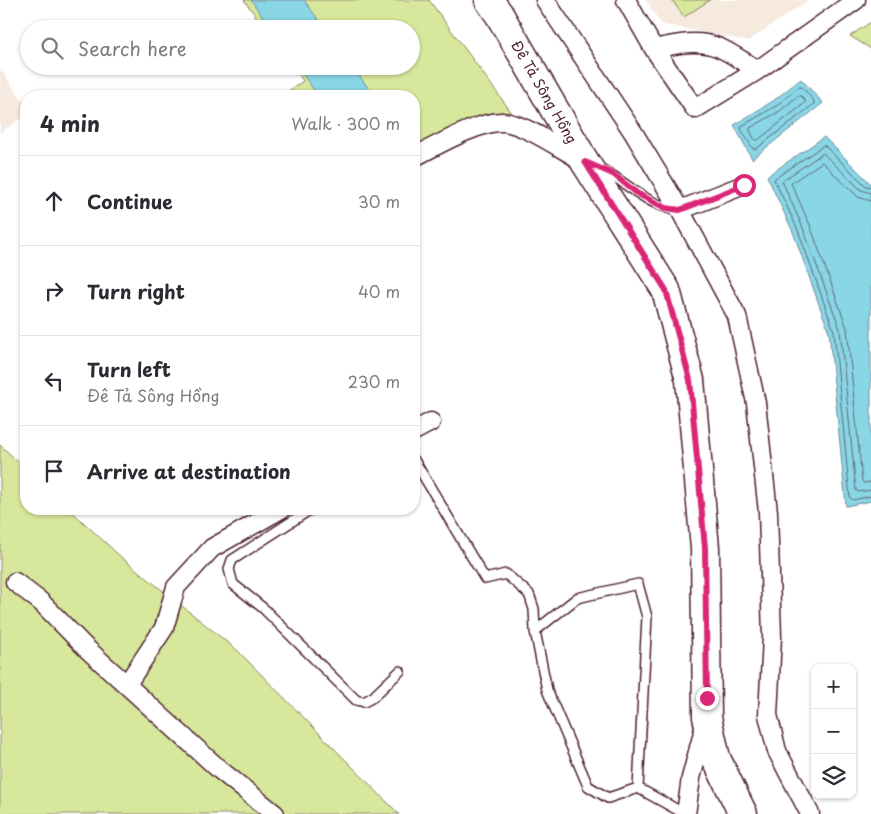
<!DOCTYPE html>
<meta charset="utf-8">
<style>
:root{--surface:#fff;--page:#f2f2f3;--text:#2b2b33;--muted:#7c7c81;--line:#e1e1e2}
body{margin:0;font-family:"Playpen Sans",sans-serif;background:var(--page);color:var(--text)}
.controls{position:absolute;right:15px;bottom:15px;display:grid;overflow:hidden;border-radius:10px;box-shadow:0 1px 4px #0004}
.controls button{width:45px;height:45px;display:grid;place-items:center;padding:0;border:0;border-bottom:1px solid var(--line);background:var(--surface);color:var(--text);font:25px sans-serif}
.stop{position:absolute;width:15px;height:15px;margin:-11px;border:4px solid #db2777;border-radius:50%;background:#fff}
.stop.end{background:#db2777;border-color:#fff;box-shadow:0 1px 5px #0008}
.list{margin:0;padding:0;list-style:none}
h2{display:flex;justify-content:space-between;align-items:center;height:65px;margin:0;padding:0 20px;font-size:21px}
h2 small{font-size:16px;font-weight:400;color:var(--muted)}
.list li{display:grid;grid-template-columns:32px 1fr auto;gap:15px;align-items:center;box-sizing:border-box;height:90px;padding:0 20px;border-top:1px solid var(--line)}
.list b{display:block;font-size:19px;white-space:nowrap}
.list p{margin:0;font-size:16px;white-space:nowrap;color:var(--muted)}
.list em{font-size:16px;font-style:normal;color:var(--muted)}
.icon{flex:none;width:28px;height:28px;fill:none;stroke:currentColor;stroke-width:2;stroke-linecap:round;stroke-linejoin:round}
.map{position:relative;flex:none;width:871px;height:814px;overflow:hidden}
.search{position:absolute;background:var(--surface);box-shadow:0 1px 4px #0004;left:20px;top:20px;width:400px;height:55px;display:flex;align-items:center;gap:12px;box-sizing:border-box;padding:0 18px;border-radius:28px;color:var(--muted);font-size:19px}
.panel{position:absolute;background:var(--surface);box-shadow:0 1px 4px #0004;left:20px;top:90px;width:400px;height:425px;border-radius:20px}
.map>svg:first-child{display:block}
</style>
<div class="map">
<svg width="871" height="814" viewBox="0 0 871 814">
<rect width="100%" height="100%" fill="#fff"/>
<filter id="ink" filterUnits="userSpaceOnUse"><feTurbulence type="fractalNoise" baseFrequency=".02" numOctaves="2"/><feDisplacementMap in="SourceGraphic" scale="10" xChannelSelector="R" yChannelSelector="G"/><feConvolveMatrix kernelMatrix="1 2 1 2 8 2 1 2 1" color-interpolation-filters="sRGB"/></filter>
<g filter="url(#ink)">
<path fill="#f6e9de" d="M646,0H809L748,41L661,24Z
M0,69L26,105V115L0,133Z"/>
<path fill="#d7e79b" stroke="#908363" d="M244,0H429L512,113L414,153V96H290L287,92L303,81L293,66H411V29H265Z
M672,0H710L684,17Z
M871,22V49L850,36Z
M0,445L26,469V509H69L122,558L237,650L399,814H0Z"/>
<path fill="#88d6e6" stroke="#6f8d9b" d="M251,0H304L325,29H271Z
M297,66H352L374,96H318Z
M801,79L823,103L752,159L734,125L773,101Z
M824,137L871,184V501L846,506L829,332L793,232L767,176Z"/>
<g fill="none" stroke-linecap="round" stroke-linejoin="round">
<path stroke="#636876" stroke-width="1" d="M799,87H802L814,101V104L756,149H753L741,129L742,126L776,106Z
M798,96H801L805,100V103L758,140H755L750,131V128L780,111Z
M871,187L866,186L824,145L774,179L798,230L834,331L850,498L853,500L871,496
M871,193L861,190L823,153L782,181L803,228L840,329L856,490L858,492L871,490
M871,201L858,197L822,162L791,183L810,225L847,328L862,481L864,483L871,482"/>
<g stroke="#4a1f2b" stroke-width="12">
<path id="lane" d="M597,167C626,180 646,207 680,210
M414,460L485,579L506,574L529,594L534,609L535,631L547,690L588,786L608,798L638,788L685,814
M311,509L232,560L229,569L233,584L263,608L356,700L364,702L373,697L400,671
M535,631L577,598L638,584L647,617L638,788"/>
</g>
<g stroke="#4a1f2b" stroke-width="21">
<path id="street" d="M545,0L633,132L680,210L737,316L756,403L768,512L772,637L768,715L777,751L810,814
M626,0L654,49L695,109L758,70L856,0
M654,49C676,44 699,39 720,48C733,54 745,63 758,70
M414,157C434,147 481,120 503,122C523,123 563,150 583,161
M680,210L744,185
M414,431L431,422
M15,582L41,602L86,648L220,770L275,814
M127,684L164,628L176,587L212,548L281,509
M686,814L691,778L705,725"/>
</g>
<g stroke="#4a1f2b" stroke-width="31">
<path id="primary" d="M489,0L499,14L585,162L666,290L690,380L705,548L707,717L716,758L743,814"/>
</g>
<use href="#lane" stroke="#fff" stroke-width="9"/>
<use href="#street" stroke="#fff" stroke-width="18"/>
<use href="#primary" stroke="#fff" stroke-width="28"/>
</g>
</g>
<g fill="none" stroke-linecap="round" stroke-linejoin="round" filter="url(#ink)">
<path stroke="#db2777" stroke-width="6" d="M707,698L705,548L690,380L666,290L585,162L613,174L638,194L666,208L680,210L744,185"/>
</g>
<g text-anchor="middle" stroke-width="4" stroke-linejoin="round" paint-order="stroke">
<g font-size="14" fill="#4a1f2b" stroke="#fff">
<text transform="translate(544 92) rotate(60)" y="5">Đê Tả Sông Hồng</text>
</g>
</g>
</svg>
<div class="controls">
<button>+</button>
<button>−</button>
<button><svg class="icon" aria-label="layers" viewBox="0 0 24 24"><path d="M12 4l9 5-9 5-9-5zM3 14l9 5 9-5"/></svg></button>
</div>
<div class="stop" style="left:744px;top:185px"></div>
<div class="stop end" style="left:707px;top:698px"></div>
<div class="search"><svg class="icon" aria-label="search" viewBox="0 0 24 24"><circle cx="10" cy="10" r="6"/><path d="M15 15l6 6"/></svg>Search here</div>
<section class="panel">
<h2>4 min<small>Walk · 300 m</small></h2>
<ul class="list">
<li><svg class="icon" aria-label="ahead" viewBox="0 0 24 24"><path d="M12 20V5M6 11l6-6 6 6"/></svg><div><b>Continue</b></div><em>30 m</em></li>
<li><svg class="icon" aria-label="right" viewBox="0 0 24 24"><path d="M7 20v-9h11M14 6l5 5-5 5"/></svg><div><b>Turn right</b></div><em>40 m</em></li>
<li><svg class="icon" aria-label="left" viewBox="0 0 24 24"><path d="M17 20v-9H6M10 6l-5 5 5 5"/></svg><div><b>Turn left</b><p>Đê Tả Sông Hồng</p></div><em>230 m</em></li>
<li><svg class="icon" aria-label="arrive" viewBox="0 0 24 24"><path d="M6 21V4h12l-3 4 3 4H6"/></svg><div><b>Arrive at destination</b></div></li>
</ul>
</section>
</div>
